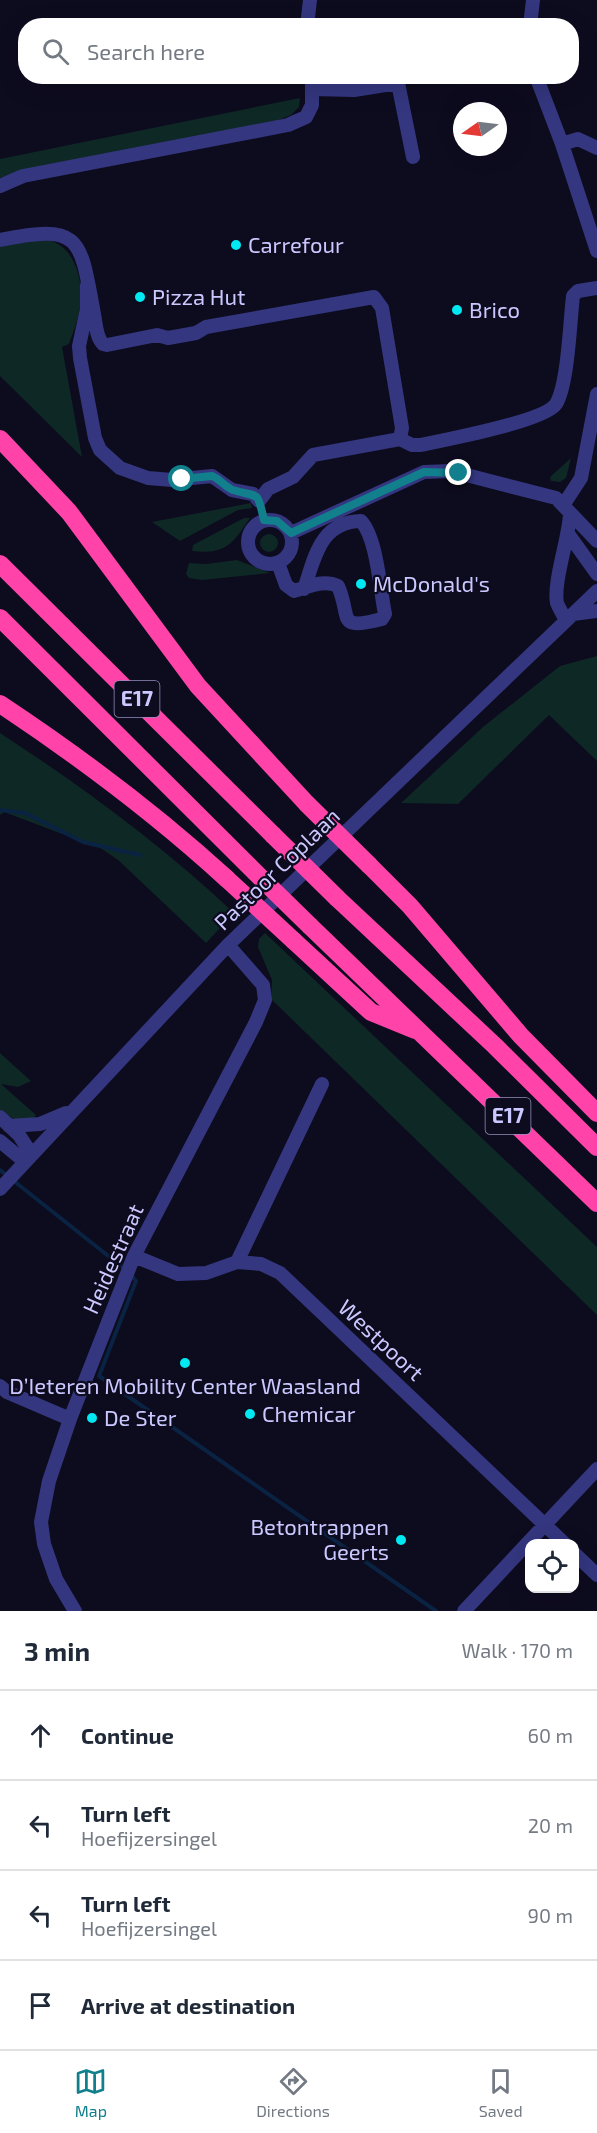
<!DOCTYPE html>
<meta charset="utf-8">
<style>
:root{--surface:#fff;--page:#f6f6f7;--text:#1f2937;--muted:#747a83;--line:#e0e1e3;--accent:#117f8c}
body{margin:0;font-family:"Exo 2",sans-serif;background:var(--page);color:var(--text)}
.controls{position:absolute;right:18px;bottom:18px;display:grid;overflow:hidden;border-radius:12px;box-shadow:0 6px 24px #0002}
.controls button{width:54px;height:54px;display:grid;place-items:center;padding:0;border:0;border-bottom:2px solid var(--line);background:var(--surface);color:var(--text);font:30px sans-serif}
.compass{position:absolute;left:453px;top:102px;width:54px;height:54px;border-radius:50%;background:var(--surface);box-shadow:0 6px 24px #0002;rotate:256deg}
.stop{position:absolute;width:18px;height:18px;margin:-14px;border:4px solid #117f8c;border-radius:50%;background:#fff}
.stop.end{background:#117f8c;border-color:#fff;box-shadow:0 2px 6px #0008}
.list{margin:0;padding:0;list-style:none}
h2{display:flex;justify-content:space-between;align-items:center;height:78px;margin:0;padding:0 24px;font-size:26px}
h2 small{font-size:20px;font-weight:400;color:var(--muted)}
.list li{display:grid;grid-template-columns:39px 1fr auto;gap:18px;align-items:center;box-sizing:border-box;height:90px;padding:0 24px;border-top:2px solid var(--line)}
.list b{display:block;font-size:22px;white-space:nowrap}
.list p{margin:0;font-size:20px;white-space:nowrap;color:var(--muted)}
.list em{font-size:20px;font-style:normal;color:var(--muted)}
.icon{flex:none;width:33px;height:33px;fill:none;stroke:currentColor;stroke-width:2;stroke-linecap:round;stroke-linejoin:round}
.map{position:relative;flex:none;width:597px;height:1611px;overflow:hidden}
.search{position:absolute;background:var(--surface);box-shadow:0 6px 24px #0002;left:18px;right:18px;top:18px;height:66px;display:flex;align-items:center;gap:15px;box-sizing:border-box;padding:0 21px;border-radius:24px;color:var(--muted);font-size:22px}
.sheet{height:438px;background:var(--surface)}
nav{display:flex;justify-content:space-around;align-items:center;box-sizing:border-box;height:84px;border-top:2px solid var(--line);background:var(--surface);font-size:16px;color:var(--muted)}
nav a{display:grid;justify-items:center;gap:3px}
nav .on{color:var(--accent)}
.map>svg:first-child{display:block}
</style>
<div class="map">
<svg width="597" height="1611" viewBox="0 0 597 1611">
<rect width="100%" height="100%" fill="#0d0b1e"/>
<path fill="#0e2825" d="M300,98L299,107L291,115L274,122L21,171L0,178V159Z
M27,240C34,240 44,239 51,241C77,249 84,285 80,308C78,320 73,333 69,344L62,347L82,457L0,376V245Z
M571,458L566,478L560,482L551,481L550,477Z
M251,503L252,508L238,510L180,541L152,522Z
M244,518H250C233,543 227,555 192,551L193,545Z
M260 543a9 9 0 1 1 18 0a9 9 0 1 1-18 0Z
M237,560L270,573L202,580L189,578L186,574L189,563L206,564Z
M597,656V761L549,715L458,804L401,803L483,727L560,666Z
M0,733C83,787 162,845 234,913L206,943L118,860L102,849L4,812L0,815Z
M265,933L597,1247V1315L271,999L272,980L258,947L259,939Z
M0,1053L31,1081L18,1087L1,1084L36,1115L33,1119L15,1120L0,1110Z"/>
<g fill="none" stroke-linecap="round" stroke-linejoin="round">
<path stroke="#0a2343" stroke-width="4" d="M0,810L25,813L83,842L140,855
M0,1170L126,1270
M131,1275L136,1281L99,1376L436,1611"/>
<path stroke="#34367f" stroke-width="14" d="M307,26L310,0
M530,26L533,0
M536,76L562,144L597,251
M313,89L354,90L398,83L413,157
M562,144L578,139L597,148
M0,186L23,176L288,125L306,117L312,105V76
M0,240C82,223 80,238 94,314C96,324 96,337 103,344L107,345L157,335L168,338L196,333L206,327L374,297L382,308L402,428L400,439L313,455L293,477L268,489L259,501L253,494L232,490L212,476L172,480L148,478L120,468L100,450L95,438L80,358L79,346L87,309V285
M400,439L412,445H421C445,440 545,421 556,404C568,385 570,321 573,296L578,291L597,288
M564,504L581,478L597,394
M248 542a22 22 0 1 1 44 0a22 22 0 1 1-44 0Z
M291,533L424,472L451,471L556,498L597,541
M569,535L597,574
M278,563L286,585L294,591C309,587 323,579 338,586C352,618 335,631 382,619L385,614C380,590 377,538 361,521C320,522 315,557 304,589
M573,614L597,611
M566,620C563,615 559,608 557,603C553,582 569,538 570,514
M0,1117L19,1135L32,1155
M9,1126L40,1124L66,1113
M0,1141L25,1162
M0,1189L228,945L597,591
M134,1256L178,1274L206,1273L237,1262L261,1264L280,1273L565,1544
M237,1262L322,1084
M0,1386L7,1392L70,1419
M574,1553L597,1575
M75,1611L56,1579L44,1544L41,1522L49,1481L70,1419L134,1256L256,1022L265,1000L263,985L228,945
M464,1611L597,1469"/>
<path stroke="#ff43a8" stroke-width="18" d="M0,439L69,512L198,686L307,804
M0,564L273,835
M0,618L267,884
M0,704C80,757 157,815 227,879
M369,865L410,906L521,1036L597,1113
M337,898L495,1046L597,1147
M310,926L597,1203
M294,941L371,1012L415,1030"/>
<path stroke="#ff43a8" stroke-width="18" d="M307,804L369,865
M273,835L337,898
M227,879L294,941
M267,884L310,926"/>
</g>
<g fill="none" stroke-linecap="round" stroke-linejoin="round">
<path stroke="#117f8c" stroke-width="8" d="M182,479L212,476C220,479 225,487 233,490C259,498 257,489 264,520L277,521L291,533L424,472L459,473"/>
</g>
<g fill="#00e9f3" stroke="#0d0b1e" stroke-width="2">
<circle cx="236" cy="245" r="6"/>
<circle cx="140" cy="297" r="6"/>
<circle cx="457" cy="310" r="6"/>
<circle cx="361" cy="584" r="6"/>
<circle cx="185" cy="1363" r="6"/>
<circle cx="250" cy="1414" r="6"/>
<circle cx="92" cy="1418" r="6"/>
<circle cx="401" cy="1540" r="6"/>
</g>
<g text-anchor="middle" stroke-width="4.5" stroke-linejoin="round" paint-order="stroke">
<g fill="#0d0b1e" stroke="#928fbc" stroke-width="1.5">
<rect x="114.5" y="681" width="45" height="36" rx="4.5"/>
<rect x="485.5" y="1098" width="45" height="36" rx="4.5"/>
</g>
<g font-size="21" font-weight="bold" fill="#cbc8ff">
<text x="137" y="706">E17</text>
<text x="508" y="1123">E17</text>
</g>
<g font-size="22" fill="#cbc8ff" stroke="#0d0b1e" text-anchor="start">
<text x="248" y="253">Carrefour</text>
<text x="152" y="305">Pizza Hut</text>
<text x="469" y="318">Brico</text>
<text x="373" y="592">McDonald's</text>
<text x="185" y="1394" text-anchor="middle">D’Ieteren Mobility Center Waasland</text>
<text x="262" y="1422">Chemicar</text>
<text x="104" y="1426">De Ster</text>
<text x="389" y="1535" text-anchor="end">Betontrappen<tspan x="389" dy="25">Geerts</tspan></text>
</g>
<g font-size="22" fill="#cbc8ff" stroke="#0d0b1e">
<text transform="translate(277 869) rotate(-44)" y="8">Pastoor Coplaan</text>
<text transform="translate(113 1259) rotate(-66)" y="8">Heidestraat</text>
<text transform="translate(381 1340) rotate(43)" y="8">Westpoort</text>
</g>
</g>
</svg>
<div class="controls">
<button><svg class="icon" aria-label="locate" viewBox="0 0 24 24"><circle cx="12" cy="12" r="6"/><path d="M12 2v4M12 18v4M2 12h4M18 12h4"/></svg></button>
</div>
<svg class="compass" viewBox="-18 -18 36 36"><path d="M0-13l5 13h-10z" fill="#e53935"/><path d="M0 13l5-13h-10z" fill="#747a83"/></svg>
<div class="stop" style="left:182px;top:479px"></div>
<div class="stop end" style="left:459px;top:473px"></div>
<div class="search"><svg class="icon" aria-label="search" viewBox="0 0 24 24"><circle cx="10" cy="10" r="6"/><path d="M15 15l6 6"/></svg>Search here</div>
</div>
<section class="sheet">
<h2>3 min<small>Walk · 170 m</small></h2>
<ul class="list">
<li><svg class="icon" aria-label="ahead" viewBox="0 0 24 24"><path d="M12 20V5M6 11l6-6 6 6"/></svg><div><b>Continue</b></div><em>60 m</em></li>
<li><svg class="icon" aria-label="left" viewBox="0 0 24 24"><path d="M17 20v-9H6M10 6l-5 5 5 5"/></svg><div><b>Turn left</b><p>Hoefijzersingel</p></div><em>20 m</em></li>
<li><svg class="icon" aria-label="left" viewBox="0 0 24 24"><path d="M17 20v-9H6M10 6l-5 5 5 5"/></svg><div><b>Turn left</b><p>Hoefijzersingel</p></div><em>90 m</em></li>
<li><svg class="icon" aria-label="arrive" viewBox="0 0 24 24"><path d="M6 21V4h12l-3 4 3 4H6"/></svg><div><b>Arrive at destination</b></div></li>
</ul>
</section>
<nav>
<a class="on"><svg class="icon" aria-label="map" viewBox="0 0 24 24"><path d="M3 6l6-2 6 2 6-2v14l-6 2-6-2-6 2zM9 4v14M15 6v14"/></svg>Map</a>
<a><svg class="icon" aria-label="directions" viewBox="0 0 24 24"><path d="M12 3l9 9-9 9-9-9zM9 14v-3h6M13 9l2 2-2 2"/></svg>Directions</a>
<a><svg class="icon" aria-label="saved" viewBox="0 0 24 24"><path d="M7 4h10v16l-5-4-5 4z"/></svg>Saved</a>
</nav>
